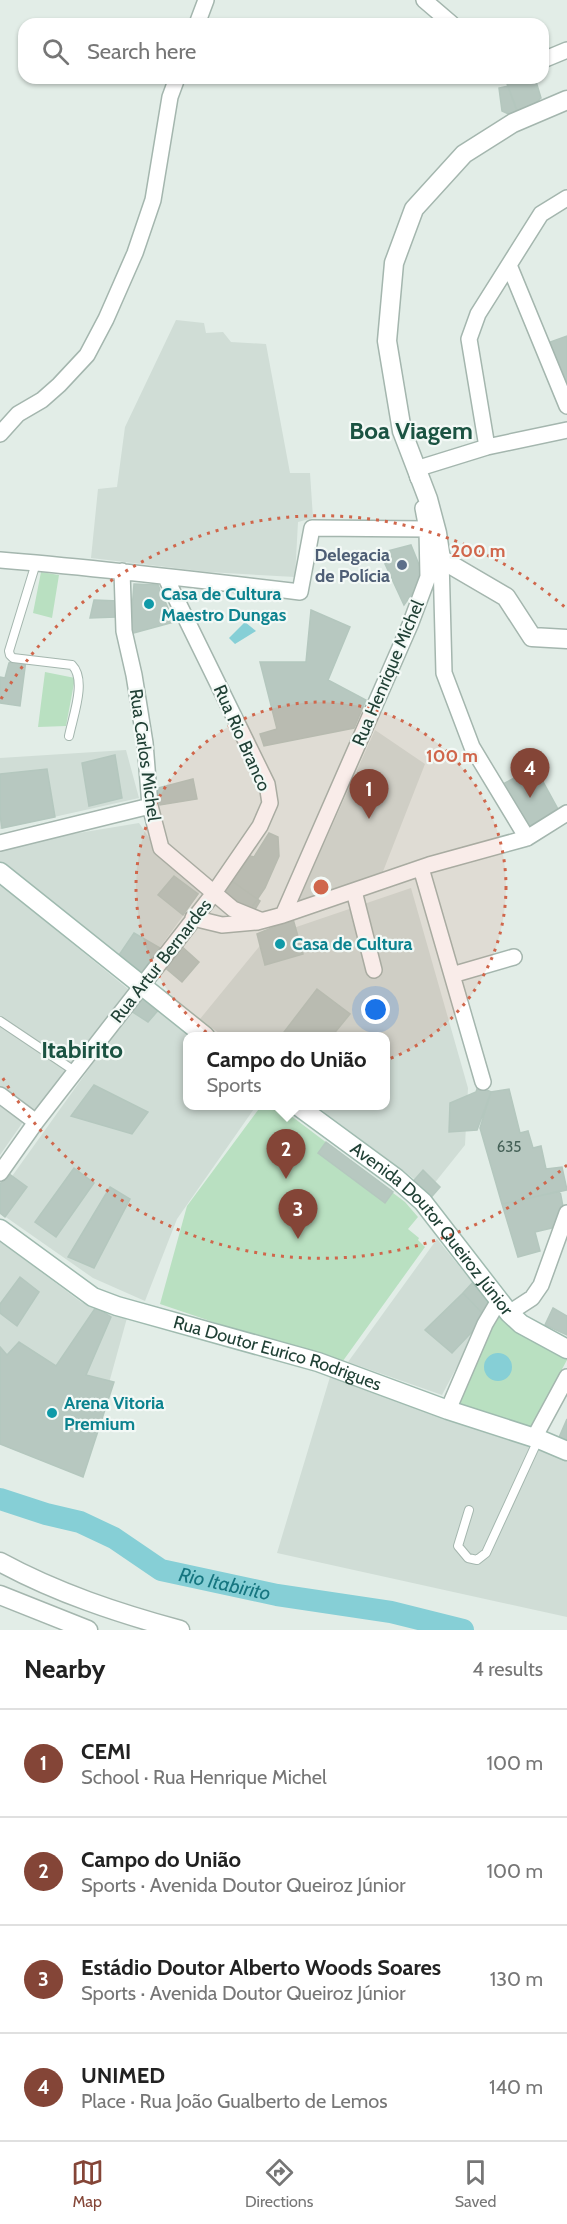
<!DOCTYPE html>
<meta charset="utf-8">
<style>
:root{--surface:#fff;--page:#f2f2f2;--text:#222;--muted:#767676;--line:#e0e0e0;--accent:#844537}
body{margin:0;font-family:Cabin,sans-serif;background:var(--page);color:var(--text)}
.you{position:absolute;left:376px;top:1010px;width:21px;height:21px;margin:-15px;border:4px solid #fff;border-radius:50%;background:#1a73e8;box-shadow:0 0 0 9px #1a73e833}
.badge{display:grid;place-items:center;width:39px;height:39px;border-radius:50%;background:var(--accent);color:#fff;font-size:20px;font-weight:700}
.pin{position:absolute;translate:-50% -50px;filter:drop-shadow(0 2px 3px #0008)}
.pin::after{content:'';position:absolute;top:32px;width:21px;height:18px;background:inherit;clip-path:polygon(0 0,100% 0,50% 100%)}
.popup{position:absolute;left:183px;top:1032px;width:207px;height:78px;box-sizing:border-box;display:grid;place-content:center;border-radius:12px;background:var(--surface);filter:drop-shadow(0 2px 4px #0005);font-size:20px;white-space:nowrap;color:var(--muted)}
.popup b{font-size:22px;color:var(--text)}
.popup::after{content:'';position:absolute;left:50%;top:100%;margin-left:-12px;border:12px solid transparent;border-top-color:var(--surface)}
.list{margin:0;padding:0;list-style:none}
h2{display:flex;justify-content:space-between;align-items:center;height:78px;margin:0;padding:0 24px;font-size:26px}
h2 small{font-size:20px;font-weight:400;color:var(--muted)}
.list li{display:grid;grid-template-columns:39px 1fr auto;gap:18px;align-items:center;box-sizing:border-box;height:108px;padding:0 24px;border-top:2px solid var(--line)}
.list b{display:block;font-size:22px;white-space:nowrap}
.list p{margin:0;font-size:20px;white-space:nowrap;color:var(--muted)}
.list em{font-size:20px;font-style:normal;color:var(--muted)}
.icon{flex:none;width:33px;height:33px;fill:none;stroke:currentColor;stroke-width:2;stroke-linecap:round;stroke-linejoin:round}
.map{position:relative;flex:none;width:567px;height:1630px;overflow:hidden}
.search{position:absolute;background:var(--surface);box-shadow:0 2px 4px #0004;left:18px;right:18px;top:18px;height:66px;display:flex;align-items:center;gap:15px;box-sizing:border-box;padding:0 21px;border-radius:18px;color:var(--muted);font-size:22px}
.sheet{height:510px;background:var(--surface)}
nav{display:flex;justify-content:space-around;align-items:center;box-sizing:border-box;height:84px;border-top:2px solid var(--line);background:var(--surface);font-size:16px;color:var(--muted)}
nav a{display:grid;justify-items:center;gap:3px}
nav .on{color:var(--accent)}
.map>svg:first-child{display:block}
</style>
<div class="map">
<svg width="567" height="1630" viewBox="0 0 567 1630">
<rect width="100%" height="100%" fill="#e2ede7"/>
<path fill="#d0ddd6" d="M176,320L204,323L206,333L223,332L231,342L266,344L290,473H310L313,518L298,522L295,577L208,572L91,558L98,489L117,487L125,427Z
M375,730L425,764L382,874L298,902Z
M126,750L139,798L0,829V758Z
M139,823L164,860L201,891L140,975L0,864V846Z
M0,884L128,989L35,1114L0,1088Z
M411,888L468,1088L465,1145L429,1190L316,1106H385V1036H223L200,1019L267,937Z
M141,996L193,1036H187V1106H256L177,1219L145,1301L93,1278L0,1213V1193Z
M0,1105L23,1122L0,1155Z
M437,1239L490,1304L442,1395L348,1362Z
M0,1241L81,1302L127,1318L83,1477L0,1444Z
M330,1377L567,1458V1617L277,1553Z"/>
<path fill="#b9e0c1" d="M41,572L59,575L52,618L33,613Z
M45,672L75,678L66,726L38,727Z
M261,1106H278L405,1202L418,1217L408,1229L419,1238L418,1240L425,1247L340,1365L160,1304L187,1206Z
M496,1311L567,1356V1360L529,1430L452,1404Z"/>
<path fill="#86cfd6" d="M245,622L256,631L235,644L229,638Z
M484 1367a14 14 0 1 1 28 0a14 14 0 1 1-28 0Z"/>
<g fill="none" stroke-linecap="round" stroke-linejoin="round">
<path stroke="#86cfd6" stroke-width="22" id="s1" d="M0,1499L46,1514L80,1522L114,1538L161,1570L277,1595L391,1612L463,1630"/>
</g>
<path fill="#b7c8c0" stroke="#b4c7be" stroke-width="1.5" d="M514,78H535L541,98L519,117L506,81Z
M508,86L518,113L513,116L502,111L499,88Z
M567,336V395L545,344Z
M411,545L424,577L404,605L380,553Z
M134,584L158,585L174,622L130,634Z
M94,600L118,601L116,617L90,618Z
M311,610L350,627L328,680L366,700L354,728L264,746L260,734L277,729L260,662H306Z
M26,660L20,706L0,703V677L5,678L9,663Z
M115,755L122,798L89,806L82,763Z
M535,767L559,811L526,828L501,785Z
M47,769L55,817L2,828L0,815V774Z
M193,779L197,799L160,805L158,788Z
M269,833L278,837L279,856L265,888L250,910L223,892L246,855L254,857Z
M174,876L198,894L183,915L158,895Z
M229,879L260,901L253,913L220,893Z
M293,919L303,954L265,965L257,934Z
M134,933L160,948L140,975L117,958Z
M179,944L199,962L182,982L163,966Z
M317,989L350,1014L332,1036H281Z
M145,992L161,1007L148,1022L131,1011Z
M94,1085L148,1112L132,1134L71,1116Z
M478,1086L491,1092L477,1130L449,1132L450,1103L476,1092Z
M509,1089L520,1133L528,1131L533,1148L541,1146L546,1169L562,1167L567,1190L502,1204L480,1128L491,1092Z
M326,1142L393,1192L385,1203L318,1153Z
M74,1168L94,1183L56,1237L35,1222Z
M423,1170L440,1187L428,1201L410,1185Z
M8,1173L27,1187L5,1217L0,1213V1184Z
M110,1187L130,1199L94,1268L68,1257Z
M560,1191L565,1217L560,1226L535,1232L540,1251L518,1257L502,1204Z
M20,1277L39,1292L17,1326L0,1313V1304Z
M476,1279L494,1303L486,1317L463,1293Z
M463,1293L486,1317L452,1353L425,1330Z
M96,1307L111,1317L86,1375L114,1382L83,1477L0,1444V1347L7,1355L19,1342L56,1366Z
M553,1308L567,1316V1335L545,1325Z
M567,1419V1445L557,1442Z"/>
<g fill="none" stroke-linecap="round" stroke-linejoin="round">
<g stroke="#a4b6ae" stroke-width="10">
<path id="service" d="M36,563L9,651L10,655L13,658L72,665C87,680 73,716 69,736
M0,1021L76,1072
M469,1510L458,1546L468,1558L477,1560L486,1553L538,1440"/>
</g>
<g stroke="#a4b6ae" stroke-width="18">
<path id="minor" d="M424,0L452,24
M197,24L206,0
M543,60L567,50
M509,265L567,406
M0,434L18,414L42,400L59,385L87,355L106,319L135,253L153,200L170,97L177,78
M487,447L469,339L478,314L541,214L567,198
M418,478L416,469L487,447L567,430
M441,559L444,673L472,747L527,838
M0,560C100,568 200,580 300,592L312,528L427,529
M122,571L124,631L134,675L145,743L150,806L161,848L233,909L260,920
M0,843L150,806
M421,868L483,1082
M354,891L374,970
M283,915L429,865L527,838L567,813
M193,918L222,925L257,922L283,915L410,625L428,577L427,529L423,508
M452,975L514,957
M0,1095L36,1122
M0,1173L36,1122L214,893L260,826L270,803L267,784L166,578
M509,1313L532,1298L541,1285L567,1213
M448,1410L485,1324L498,1302
M534,1438L567,1377"/>
</g>
<g stroke="#a4b6ae" stroke-width="21">
<path id="tertiary" d="M567,100L513,123L464,154L414,209L394,263L387,341L402,431L428,499L437,533L441,559L506,597L532,637L567,639
M0,1562C57,1593 118,1613 180,1630
M0,1595L88,1630"/>
</g>
<g stroke="#9fbaaf" stroke-width="21">
<g id="secondary">
<path d="M0,872L205,1036"/>
<path id="s2" d="M298,1106L396,1178L423,1202L509,1313L521,1324L567,1349"/>
<path id="s3" d="M0,1229L93,1297L117,1306L318,1362L448,1410L541,1440L567,1451"/>
</g>
</g>
<use href="#service" stroke="#fff" stroke-width="8"/>
<use href="#minor" stroke="#fff" stroke-width="15"/>
<use href="#tertiary" stroke="#fff" stroke-width="18"/>
<use href="#secondary" stroke="#fff" stroke-width="18"/>
</g>
<circle cx="321" cy="887" r="185" fill="#d0664b" fill-opacity=".12"/>
<g fill="none" stroke="#d0664b" stroke-width="3" stroke-dasharray="3 6">
<circle cx="321" cy="887" r="185"/>
<path d="M567 1165A371 371 0 0 1 1 1075M1 699A371 371 0 0 1 567 609"/>
</g>
<circle fill="#5c6f8a" stroke="#f3f9f6" stroke-width="2" cx="402" cy="565" r="6"/>
<g fill="#0f9aa8" stroke="#f3f9f6" stroke-width="2">
<circle cx="149" cy="604" r="6"/>
<circle cx="280" cy="944" r="6"/>
<circle cx="52" cy="1413" r="6"/>
</g>
<g text-anchor="middle" stroke-width="4.5" stroke-linejoin="round" paint-order="stroke">
<g font-size="15" fill="#466258">
<text x="509" y="1152">635</text>
</g>
<g font-size="18" font-weight="bold" fill="#4e5e75" stroke="#f3f9f6" text-anchor="end">
<text x="390" y="561">Delegacia<tspan x="390" dy="21">de Polícia</tspan></text>
</g>
<g font-size="18" font-weight="bold" fill="#0d838f" stroke="#f3f9f6" text-anchor="start">
<text x="161" y="600">Casa de Cultura<tspan x="161" dy="21">Maestro Dungas</tspan></text>
<text x="292" y="950">Casa de Cultura</text>
<text x="64" y="1409">Arena Vitoria<tspan x="64" dy="21">Premium</tspan></text>
</g>
<g font-size="18" fill="#204035" stroke="#f3f9f6">
<text transform="translate(388 673) rotate(-67)" y="6">Rua Henrique Michel</text>
<text transform="translate(242 738) rotate(66)" y="6">Rua Rio Branco</text>
<text transform="translate(145 755) rotate(82)" y="6">Rua Carlos Michel</text>
<text transform="translate(161 961) rotate(-52)" y="6">Rua Artur Bernardes</text>
<text dy="6" stroke="none"><textPath href="#s2" startOffset="183">Avenida Doutor Queiroz Júnior</textPath></text>
<text dy="6" stroke="none"><textPath href="#s3" startOffset="308">Rua Doutor Eurico Rodrigues</textPath></text>
</g>
<g font-size="20" font-style="italic" fill="#167680" stroke="#f3f9f6">
<text dy="7" stroke="none"><textPath href="#s1" startOffset="243">Rio Itabirito</textPath></text>
</g>
<g font-size="24" font-weight="bold" fill="#1b5342" stroke="#f3f9f6">
<text x="411" y="439">Boa Viagem</text>
<text x="82" y="1058">Itabirito</text>
</g>
</g>
<circle cx="321" cy="887" r="9" fill="#d0664b" stroke="#f3f9f6" stroke-width="3"/>
<g font-size="18" text-anchor="middle" font-weight="bold" fill="#d0664b" stroke="#f3f9f6" stroke-width="4.5" stroke-linejoin="round" paint-order="stroke">
<text x="478" y="557">200 m</text>
<text x="452" y="762">100 m</text>
</g>
</svg>
<div class="you"></div>
<div class="pin badge" style="left:369px;top:819px">1</div>
<div class="pin badge" style="left:286px;top:1179px">2</div>
<div class="popup"><b>Campo do União</b>Sports</div>
<div class="pin badge" style="left:298px;top:1239px">3</div>
<div class="pin badge" style="left:530px;top:798px">4</div>
<div class="search"><svg class="icon" aria-label="search" viewBox="0 0 24 24"><circle cx="10" cy="10" r="6"/><path d="M15 15l6 6"/></svg>Search here</div>
</div>
<section class="sheet">
<h2>Nearby<small>4 results</small></h2>
<ul class="list">
<li><span class="badge">1</span><div><b>CEMI</b><p>School · Rua Henrique Michel</p></div><em>100 m</em></li>
<li><span class="badge">2</span><div><b>Campo do União</b><p>Sports · Avenida Doutor Queiroz Júnior</p></div><em>100 m</em></li>
<li><span class="badge">3</span><div><b>Estádio Doutor Alberto Woods Soares</b><p>Sports · Avenida Doutor Queiroz Júnior</p></div><em>130 m</em></li>
<li><span class="badge">4</span><div><b>UNIMED</b><p>Place · Rua João Gualberto de Lemos</p></div><em>140 m</em></li>
</ul>
</section>
<nav>
<a class="on"><svg class="icon" aria-label="map" viewBox="0 0 24 24"><path d="M3 6l6-2 6 2 6-2v14l-6 2-6-2-6 2zM9 4v14M15 6v14"/></svg>Map</a>
<a><svg class="icon" aria-label="directions" viewBox="0 0 24 24"><path d="M12 3l9 9-9 9-9-9zM9 14v-3h6M13 9l2 2-2 2"/></svg>Directions</a>
<a><svg class="icon" aria-label="saved" viewBox="0 0 24 24"><path d="M7 4h10v16l-5-4-5 4z"/></svg>Saved</a>
</nav>
